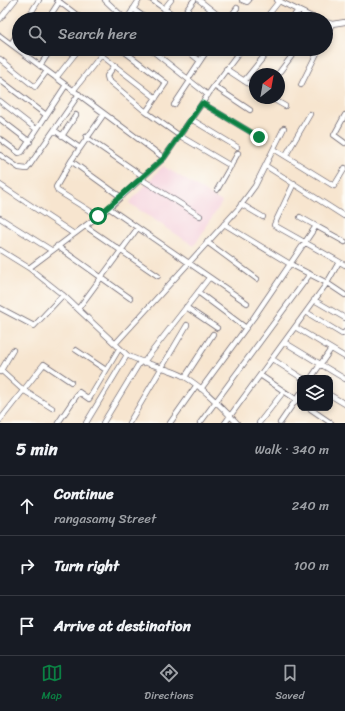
<!DOCTYPE html>
<meta charset="utf-8">
<style>
:root{--surface:#171b24;--page:#20242c;--text:#f1f3f6;--muted:#9ea1a6;--line:#363941;--accent:#0b8043}
body{margin:0;font-family:Sriracha,sans-serif;background:var(--page);color:var(--text)}
.controls{position:absolute;right:12px;bottom:12px;display:grid;overflow:hidden;border-radius:8px;box-shadow:0 2px 6px #0003}
.controls button{width:36px;height:36px;display:grid;place-items:center;padding:0;border:0;border-bottom:1px solid var(--line);background:var(--surface);color:var(--text);font:20px sans-serif}
.compass{position:absolute;left:249px;top:68px;width:36px;height:36px;border-radius:50%;background:var(--surface);box-shadow:0 2px 6px #0003;rotate:31deg}
.stop{position:absolute;width:12px;height:12px;margin:-9px;border:3px solid #0b8043;border-radius:50%;background:#fff}
.stop.end{background:#0b8043;border-color:#fff;box-shadow:0 1px 4px #0008}
.list{margin:0;padding:0;list-style:none}
h2{display:flex;justify-content:space-between;align-items:center;height:52px;margin:0;padding:0 16px;font-size:17px}
h2 small{font-size:13px;font-weight:400;color:var(--muted)}
.list li{display:grid;grid-template-columns:26px 1fr auto;gap:12px;align-items:center;box-sizing:border-box;height:60px;padding:0 16px;border-top:1px solid var(--line)}
.list b{display:block;font-size:15px;white-space:nowrap}
.list p{margin:0;font-size:13px;white-space:nowrap;color:var(--muted)}
.list em{font-size:13px;font-style:normal;color:var(--muted)}
.icon{flex:none;width:22px;height:22px;fill:none;stroke:currentColor;stroke-width:2;stroke-linecap:round;stroke-linejoin:round}
.map{position:relative;flex:none;width:345px;height:423px;overflow:hidden}
.search{position:absolute;background:var(--surface);box-shadow:0 2px 6px #0003;left:12px;right:12px;top:12px;height:44px;display:flex;align-items:center;gap:10px;box-sizing:border-box;padding:0 14px;border-radius:22px;color:var(--muted);font-size:15px}
.sheet{height:232px;background:var(--surface)}
nav{display:flex;justify-content:space-around;align-items:center;box-sizing:border-box;height:56px;border-top:1px solid var(--line);background:var(--surface);font-size:11px;color:var(--muted)}
nav a{display:grid;justify-items:center;gap:2px}
nav .on{color:var(--accent)}
.map>svg:first-child{display:block}
</style>
<div class="map">
<svg width="345" height="423" viewBox="0 0 345 423">
<rect width="100%" height="100%" fill="#fdfcf7"/>
<filter id="ink" filterUnits="userSpaceOnUse"><feTurbulence type="fractalNoise" baseFrequency=".025" numOctaves="2"/><feDisplacementMap in="SourceGraphic" scale="8" xChannelSelector="R" yChannelSelector="G"/><feConvolveMatrix kernelMatrix="1 2 1 2 8 2 1 2 1" color-interpolation-filters="sRGB"/></filter>
<filter id="wash" filterUnits="userSpaceOnUse"><feTurbulence type="fractalNoise" baseFrequency=".012" numOctaves="4" result="noise"/><feDisplacementMap in="SourceGraphic" scale="16" xChannelSelector="R" yChannelSelector="G"/><feGaussianBlur stdDeviation="0.9" result="paint"/><feColorMatrix in="noise" values="0 0 0 0 0 0 0 0 0 0 0 0 0 0 0 0 0 1.4 0 .05"/><feComposite in="paint" operator="in"/></filter>
<g filter="url(#wash)">
<rect width="100%" height="100%" fill="#f7e5cf"/>
<path fill="#f5cfdc" d="M163,166L222,202L194,246L129,203Z"/>
</g>
<g filter="url(#ink)">
<g fill="none" stroke-linecap="round" stroke-linejoin="round">
<g stroke="#6d666f" stroke-width="6">
<path id="minor" d="M57,0L82,19
M105,0L125,19
M152,0L179,19
M199,0L223,19
M242,0L247,2L249,0
M277,0L316,19
M133,9L147,19
M164,9L171,0
M0,19L15,0
M27,19L39,0
M48,19L59,2
M71,19L75,14
M127,19L139,0
M180,19L194,0
M204,19L211,10
M229,19L237,8
M265,19L280,0
M292,19L298,10
M326,22L332,24L345,22
M0,36L164,158
M326,36L332,24
M11,44L19,32
M121,49L166,83L146,112
M150,49L208,95
M185,49L200,61
M25,55L28,49
M101,55L156,98
M0,59L35,87L47,71
M115,65L107,76L108,80L146,112L180,136L231,166
M40,66L51,49
M226,69L255,88
M278,74L297,49
M56,78L79,49
M188,79L208,49
M0,80L46,115
M244,81L270,49
M301,85L319,49
M214,86L250,110
M73,91L106,49
M271,98L285,106
M0,101L36,129
M202,103L259,137
M174,105L190,81
M345,115L334,135L345,143
M0,119L30,142
M191,119L237,147
M54,130L80,148
M62,136L76,115
M86,137L144,177
M0,139L19,153L22,152L66,85
M274,149L334,186L345,168
M0,155L19,168L27,169L79,94
M286,155L310,114
M71,161L121,197
M266,166L344,216L345,214
M141,179L200,216
M294,183L274,225L345,265
M0,185L74,234
M217,190L238,153
M241,204L263,217
M109,208L247,303
M98,216L58,191L56,187L71,161L104,114
M300,217L316,226
M0,218L51,250
M224,224L290,264L327,283L345,295
M85,226L158,276
M207,242L257,279
M57,246L130,298
M0,250L29,268L63,295L127,355C145,365 168,367 185,377C205,389 221,407 237,423
M29,268L109,208L164,158L214,86L242,49
M198,292L246,328
M314,300L345,318
M186,307L217,328
M0,308L34,326L63,295
M78,309L137,229
M306,312L342,334L345,332
M295,327L345,357
M284,342L345,379
M115,344L238,209L255,186L284,128
M76,350L106,370
M272,359L302,378
M143,363L209,278
M1,370L23,390L52,408
M0,372L13,350
M260,375L300,402
M185,377L213,334
M311,378L331,349
M201,389L254,317L316,226L345,242
M330,395L345,404
M309,408L331,423
M0,420L44,364L71,382
M58,423L79,392L89,399L119,349
M86,423L127,355
M103,423L140,362
M129,423L187,325
M170,423L196,386
M200,423L310,274
M225,423L327,283L339,262
M259,423L284,391
M280,423L300,394"/>
</g>
<use href="#minor" stroke="#fff" stroke-width="4.5"/>
</g>
</g>
<g fill="none" stroke-linecap="round" stroke-linejoin="round" filter="url(#ink)">
<path stroke="#0b8043" stroke-width="5" d="M98,216L164,158L202,103L259,137"/>
</g>
</svg>
<div class="controls">
<button><svg class="icon" aria-label="layers" viewBox="0 0 24 24"><path d="M12 4l9 5-9 5-9-5zM3 14l9 5 9-5"/></svg></button>
</div>
<svg class="compass" viewBox="-18 -18 36 36"><path d="M0-13l5 13h-10z" fill="#e53935"/><path d="M0 13l5-13h-10z" fill="#9ea1a6"/></svg>
<div class="stop" style="left:98px;top:216px"></div>
<div class="stop end" style="left:259px;top:137px"></div>
<div class="search"><svg class="icon" aria-label="search" viewBox="0 0 24 24"><circle cx="10" cy="10" r="6"/><path d="M15 15l6 6"/></svg>Search here</div>
</div>
<section class="sheet">
<h2>5 min<small>Walk · 340 m</small></h2>
<ul class="list">
<li><svg class="icon" aria-label="ahead" viewBox="0 0 24 24"><path d="M12 20V5M6 11l6-6 6 6"/></svg><div><b>Continue</b><p>rangasamy Street</p></div><em>240 m</em></li>
<li><svg class="icon" aria-label="right" viewBox="0 0 24 24"><path d="M7 20v-9h11M14 6l5 5-5 5"/></svg><div><b>Turn right</b></div><em>100 m</em></li>
<li><svg class="icon" aria-label="arrive" viewBox="0 0 24 24"><path d="M6 21V4h12l-3 4 3 4H6"/></svg><div><b>Arrive at destination</b></div></li>
</ul>
</section>
<nav>
<a class="on"><svg class="icon" aria-label="map" viewBox="0 0 24 24"><path d="M3 6l6-2 6 2 6-2v14l-6 2-6-2-6 2zM9 4v14M15 6v14"/></svg>Map</a>
<a><svg class="icon" aria-label="directions" viewBox="0 0 24 24"><path d="M12 3l9 9-9 9-9-9zM9 14v-3h6M13 9l2 2-2 2"/></svg>Directions</a>
<a><svg class="icon" aria-label="saved" viewBox="0 0 24 24"><path d="M7 4h10v16l-5-4-5 4z"/></svg>Saved</a>
</nav>
